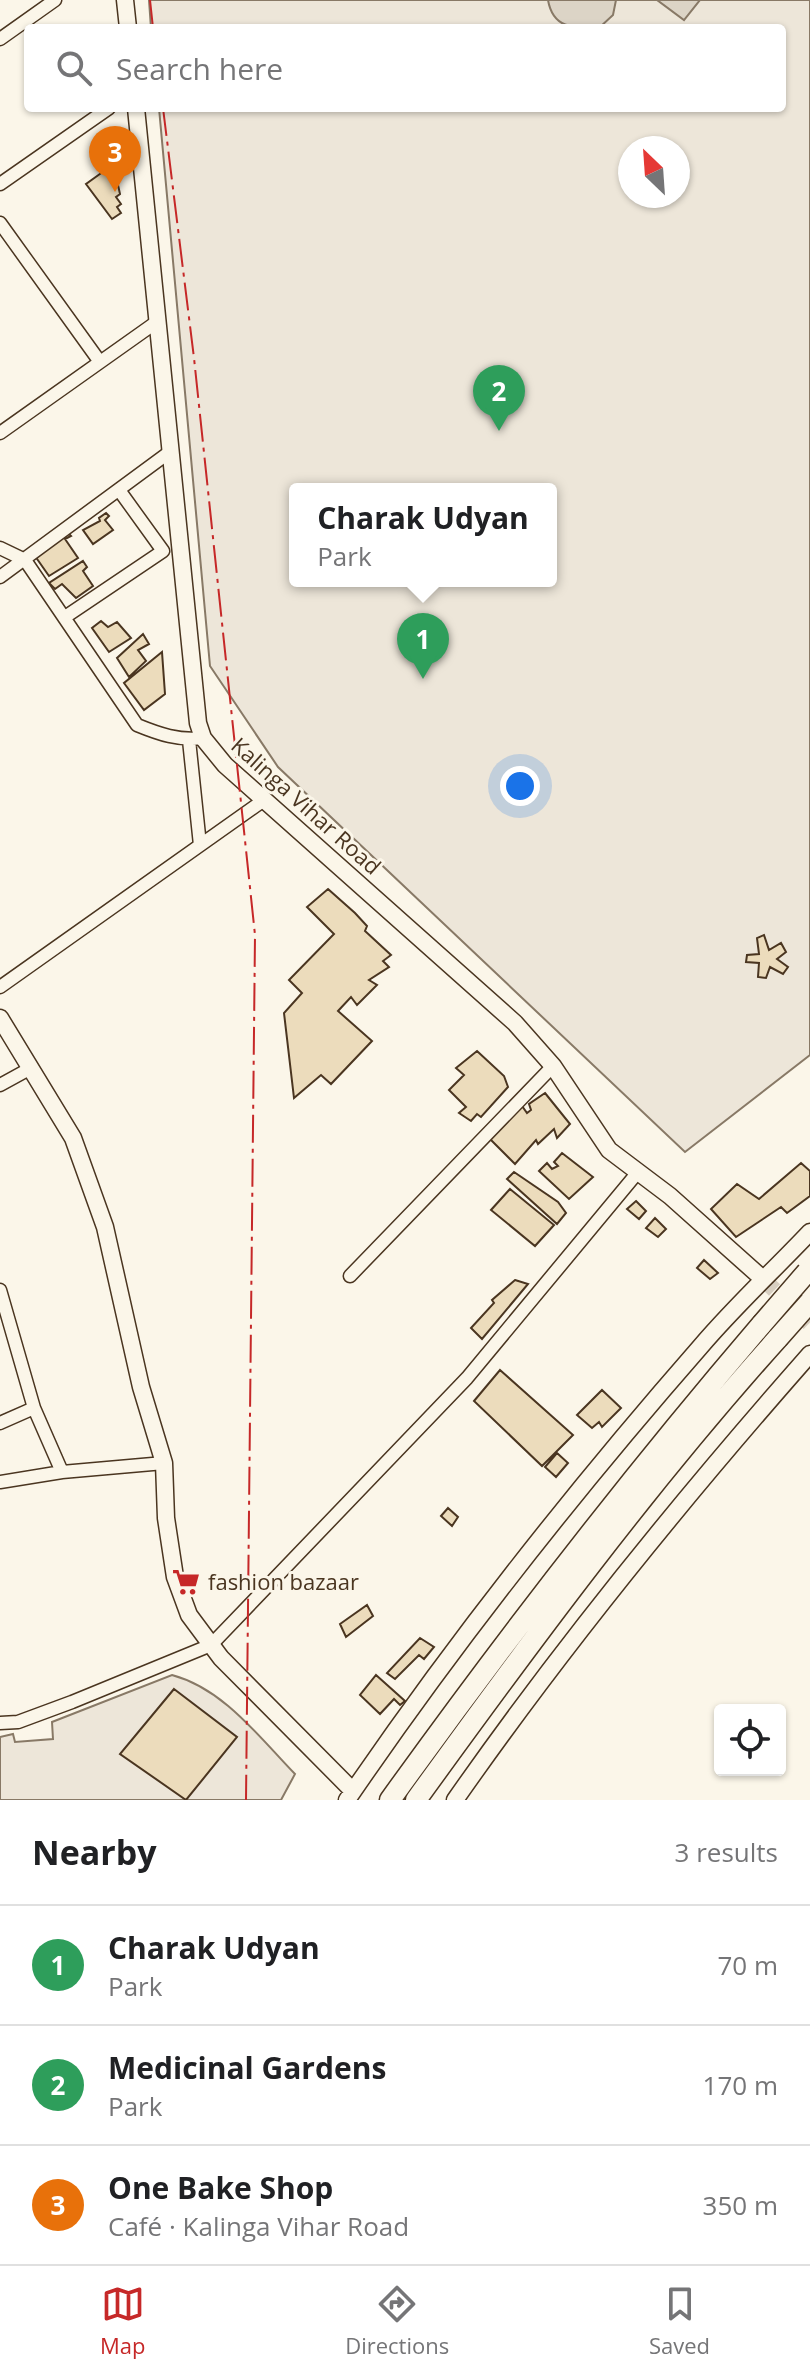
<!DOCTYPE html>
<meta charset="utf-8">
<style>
:root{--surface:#fff;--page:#f2f2f2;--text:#202124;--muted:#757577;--line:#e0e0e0;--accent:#c62828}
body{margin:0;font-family:"Open Sans",sans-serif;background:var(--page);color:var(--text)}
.controls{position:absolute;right:24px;bottom:24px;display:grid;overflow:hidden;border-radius:8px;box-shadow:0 2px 6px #0004}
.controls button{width:72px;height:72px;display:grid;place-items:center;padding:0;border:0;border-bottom:2px solid var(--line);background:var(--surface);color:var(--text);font:40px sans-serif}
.compass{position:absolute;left:618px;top:136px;width:72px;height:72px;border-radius:50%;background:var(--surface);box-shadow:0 2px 6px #0004;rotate:335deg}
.you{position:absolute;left:520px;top:786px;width:28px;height:28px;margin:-20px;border:6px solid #fff;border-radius:50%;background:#1a73e8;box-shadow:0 0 0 12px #1a73e833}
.badge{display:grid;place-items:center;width:52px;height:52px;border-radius:50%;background:var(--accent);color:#fff;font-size:26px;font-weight:700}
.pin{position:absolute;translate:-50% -66px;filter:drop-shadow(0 2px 4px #0008)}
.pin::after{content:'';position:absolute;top:42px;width:28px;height:24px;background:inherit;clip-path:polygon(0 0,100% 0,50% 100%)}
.popup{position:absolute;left:289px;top:483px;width:268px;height:104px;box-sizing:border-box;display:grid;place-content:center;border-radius:8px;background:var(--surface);filter:drop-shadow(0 2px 6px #0005);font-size:26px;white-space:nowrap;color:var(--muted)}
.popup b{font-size:30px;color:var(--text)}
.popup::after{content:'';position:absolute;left:50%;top:100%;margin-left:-16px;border:16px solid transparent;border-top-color:var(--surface)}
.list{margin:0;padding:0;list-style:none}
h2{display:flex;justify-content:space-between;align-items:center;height:104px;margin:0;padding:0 32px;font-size:34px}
h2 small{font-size:26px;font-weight:400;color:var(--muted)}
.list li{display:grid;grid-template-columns:52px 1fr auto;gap:24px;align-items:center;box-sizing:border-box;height:120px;padding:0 32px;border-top:2px solid var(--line)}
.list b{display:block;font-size:30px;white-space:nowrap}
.list p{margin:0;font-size:26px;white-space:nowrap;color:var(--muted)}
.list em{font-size:26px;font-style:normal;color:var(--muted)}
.icon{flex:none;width:44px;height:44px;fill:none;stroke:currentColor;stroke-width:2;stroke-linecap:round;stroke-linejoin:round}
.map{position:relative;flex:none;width:810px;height:1800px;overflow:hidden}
.search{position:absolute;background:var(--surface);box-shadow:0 2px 6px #0004;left:24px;right:24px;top:24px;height:88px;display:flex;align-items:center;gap:20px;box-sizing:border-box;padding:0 28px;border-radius:8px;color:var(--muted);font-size:30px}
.sheet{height:464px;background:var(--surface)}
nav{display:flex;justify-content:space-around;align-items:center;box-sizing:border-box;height:112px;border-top:2px solid var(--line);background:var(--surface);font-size:22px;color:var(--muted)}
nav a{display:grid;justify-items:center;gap:4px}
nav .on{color:var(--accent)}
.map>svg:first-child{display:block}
</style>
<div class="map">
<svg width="810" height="1800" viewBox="0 0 810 1800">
<rect width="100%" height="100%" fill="#fbf6e9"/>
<path fill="#ede6d9" stroke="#887966" stroke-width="2" fill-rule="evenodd" d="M149,0H810V1055L685,1152L278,767L210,666L159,108H782V28H151ZM630,148H678V196H630ZM295,489H551V581H295Z
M172,1675C224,1689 259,1737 295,1774L281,1800H0V1737L13,1734L15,1742L53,1739L52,1722Z"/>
<path fill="#dcd4c6" stroke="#887966" stroke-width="2" d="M548,0H616L613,15L599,28C574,28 553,29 548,0Z
M657,0H700L684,20Z"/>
<path fill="#ecdcbc" stroke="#4a3520" stroke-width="2" d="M111,166L118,174L112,179L118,185L120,194L116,197L121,204L117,207L121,213L112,219L86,184Z
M106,513L109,516L105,520L113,530L93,544L83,530L100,521L99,518Z
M67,532L71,536L65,539L78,558L49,576L35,556Z
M83,561L87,567L83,571L93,586L76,598L62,584L55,589L49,583Z
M101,621L108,627L117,622L131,638L109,652L92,628Z
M143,634L149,644L138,650L146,661L129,677L117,658Z
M162,652L165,694L144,710L124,683Z
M328,889L355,913L367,926L365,931L391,955L383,961L389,967L369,980L377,985L357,1005L351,997L338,1011L372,1041L331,1084L321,1075L294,1098L284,1013L302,993L289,980L334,934L307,907Z
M764,935L769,950L781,943L786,952L777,959L788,967L783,974L770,967L766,978L758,977L759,963L746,962L747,955L759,954L757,938Z
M477,1051L504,1076L508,1087L481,1117L477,1114L471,1121L459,1113L466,1107L449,1090L464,1075L456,1068Z
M545,1093L570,1124L557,1138L554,1129L538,1144L536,1140L515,1164L488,1137L522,1106L527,1113L531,1110L529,1104Z
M562,1153L593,1177L569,1199L539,1171L547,1163L552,1169L558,1166L554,1162Z
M801,1163L810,1171V1196L787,1213L781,1207L736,1237L711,1209L737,1184L759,1199Z
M514,1172L558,1202L566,1213L557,1224L507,1179Z
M510,1189L554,1225L535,1246L491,1210Z
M636,1201L646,1211L639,1219L627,1209Z
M655,1218L666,1229L658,1237L646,1228Z
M704,1260L718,1273L710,1279L697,1268Z
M515,1280L528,1284L482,1339L471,1328L494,1303L492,1300Z
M500,1370L573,1435L542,1466L474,1401Z
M602,1390L621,1408L602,1427L599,1422L592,1428L577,1415Z
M557,1453L568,1463L556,1477L545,1467Z
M448,1508L458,1517L452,1526L441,1516Z
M367,1605L373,1616L346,1637L340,1624Z
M420,1638L434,1647L424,1659L419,1655L395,1679L387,1673Z
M376,1675L405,1701L400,1705L394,1699L380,1714L360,1695Z
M174,1689L237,1737L186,1800L120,1754Z"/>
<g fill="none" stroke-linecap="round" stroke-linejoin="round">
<path stroke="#d8cfc1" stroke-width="16" stroke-dasharray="16 8" stroke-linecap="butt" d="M763,1279L810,1324"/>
<g stroke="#4a3520" stroke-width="15">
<path id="minor" d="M0,39L55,0
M0,184L109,108
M0,223L100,362
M0,433L158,321
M0,548L25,560L137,725C159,734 179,741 203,738
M0,577L171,451
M65,617L163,551L119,490
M189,740L200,845
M0,987L264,800
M0,1085L31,1068
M350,1276L553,1066
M0,1290L34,1408L62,1472
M0,1423L34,1408
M0,1482L62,1472L164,1463
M0,1723L18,1722L72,1702L211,1645L467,1378L638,1172"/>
</g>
<g stroke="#4a3520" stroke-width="19">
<path id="tertiary" d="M125,0L128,28
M136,108L198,723L203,738L225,765L515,1023L553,1066L609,1150L670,1196L763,1279
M0,1018L73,1138L105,1227L141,1387L164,1463L166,1518L175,1577L189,1615L221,1658L353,1791
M347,1800C455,1642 575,1490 701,1346C735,1306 774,1270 810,1232
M455,1800C564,1644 685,1496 810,1354"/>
</g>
<g stroke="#4a3520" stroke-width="23">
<path id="trunk" d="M390,1800C508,1636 631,1477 762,1324
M416,1800C531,1641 647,1484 778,1338"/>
</g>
<use href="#minor" stroke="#fbf6e9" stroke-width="12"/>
<use href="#tertiary" stroke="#fbf6e9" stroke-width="16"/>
<use href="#trunk" stroke="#fbf6e9" stroke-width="20"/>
<g stroke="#4a3520" stroke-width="23" stroke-linecap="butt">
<path id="trunk-bridge" d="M762,1324L807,1272
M778,1338L810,1302"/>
</g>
<use href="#trunk-bridge" stroke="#fbf6e9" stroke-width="20"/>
<path stroke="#c62828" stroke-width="2" stroke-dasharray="28 6 4 6" stroke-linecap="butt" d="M150,0L153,28
M163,108L194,358L255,935L246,1800"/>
</g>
<defs>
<g id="supermarket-bare" transform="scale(2.16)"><path d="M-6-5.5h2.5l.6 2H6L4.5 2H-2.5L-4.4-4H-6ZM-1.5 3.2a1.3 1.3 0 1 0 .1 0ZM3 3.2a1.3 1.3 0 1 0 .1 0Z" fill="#c62828" stroke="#fbf6e9" stroke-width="2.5" paint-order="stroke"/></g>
</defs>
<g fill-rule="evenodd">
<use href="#supermarket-bare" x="186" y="1582"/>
</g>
<g text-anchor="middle" stroke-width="6" stroke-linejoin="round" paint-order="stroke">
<g font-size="22" fill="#4a3520" stroke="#fbf6e9">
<text transform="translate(306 806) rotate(42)" y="8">Kalinga Vihar Road</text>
</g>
<g font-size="22" fill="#4a3520" stroke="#fbf6e9" text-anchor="start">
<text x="208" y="1590">fashion bazaar</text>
</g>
</g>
</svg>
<div class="controls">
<button><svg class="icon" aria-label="locate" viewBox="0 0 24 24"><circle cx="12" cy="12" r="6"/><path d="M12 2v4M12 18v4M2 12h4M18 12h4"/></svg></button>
</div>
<svg class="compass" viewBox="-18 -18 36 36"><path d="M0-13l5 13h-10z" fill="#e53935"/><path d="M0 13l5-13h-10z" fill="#757577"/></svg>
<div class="you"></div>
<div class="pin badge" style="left:423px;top:679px;background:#2e9e5b">1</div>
<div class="popup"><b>Charak Udyan</b>Park</div>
<div class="pin badge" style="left:499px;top:431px;background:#2e9e5b">2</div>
<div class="pin badge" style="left:115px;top:192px;background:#e8710a">3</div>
<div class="search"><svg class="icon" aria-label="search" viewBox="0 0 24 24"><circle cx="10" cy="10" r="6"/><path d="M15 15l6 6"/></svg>Search here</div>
</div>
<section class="sheet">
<h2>Nearby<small>3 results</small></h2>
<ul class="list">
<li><span class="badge" style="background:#2e9e5b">1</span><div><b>Charak Udyan</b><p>Park</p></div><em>70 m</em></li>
<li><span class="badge" style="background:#2e9e5b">2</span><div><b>Medicinal Gardens</b><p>Park</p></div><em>170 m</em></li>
<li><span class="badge" style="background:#e8710a">3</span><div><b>One Bake Shop</b><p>Café · Kalinga Vihar Road</p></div><em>350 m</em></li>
</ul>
</section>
<nav>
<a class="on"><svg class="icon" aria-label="map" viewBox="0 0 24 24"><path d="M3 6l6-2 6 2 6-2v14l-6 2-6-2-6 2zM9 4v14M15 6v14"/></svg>Map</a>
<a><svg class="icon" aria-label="directions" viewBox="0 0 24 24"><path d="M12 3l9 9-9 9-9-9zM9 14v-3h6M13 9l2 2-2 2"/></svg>Directions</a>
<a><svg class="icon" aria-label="saved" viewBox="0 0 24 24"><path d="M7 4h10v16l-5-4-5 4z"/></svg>Saved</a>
</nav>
